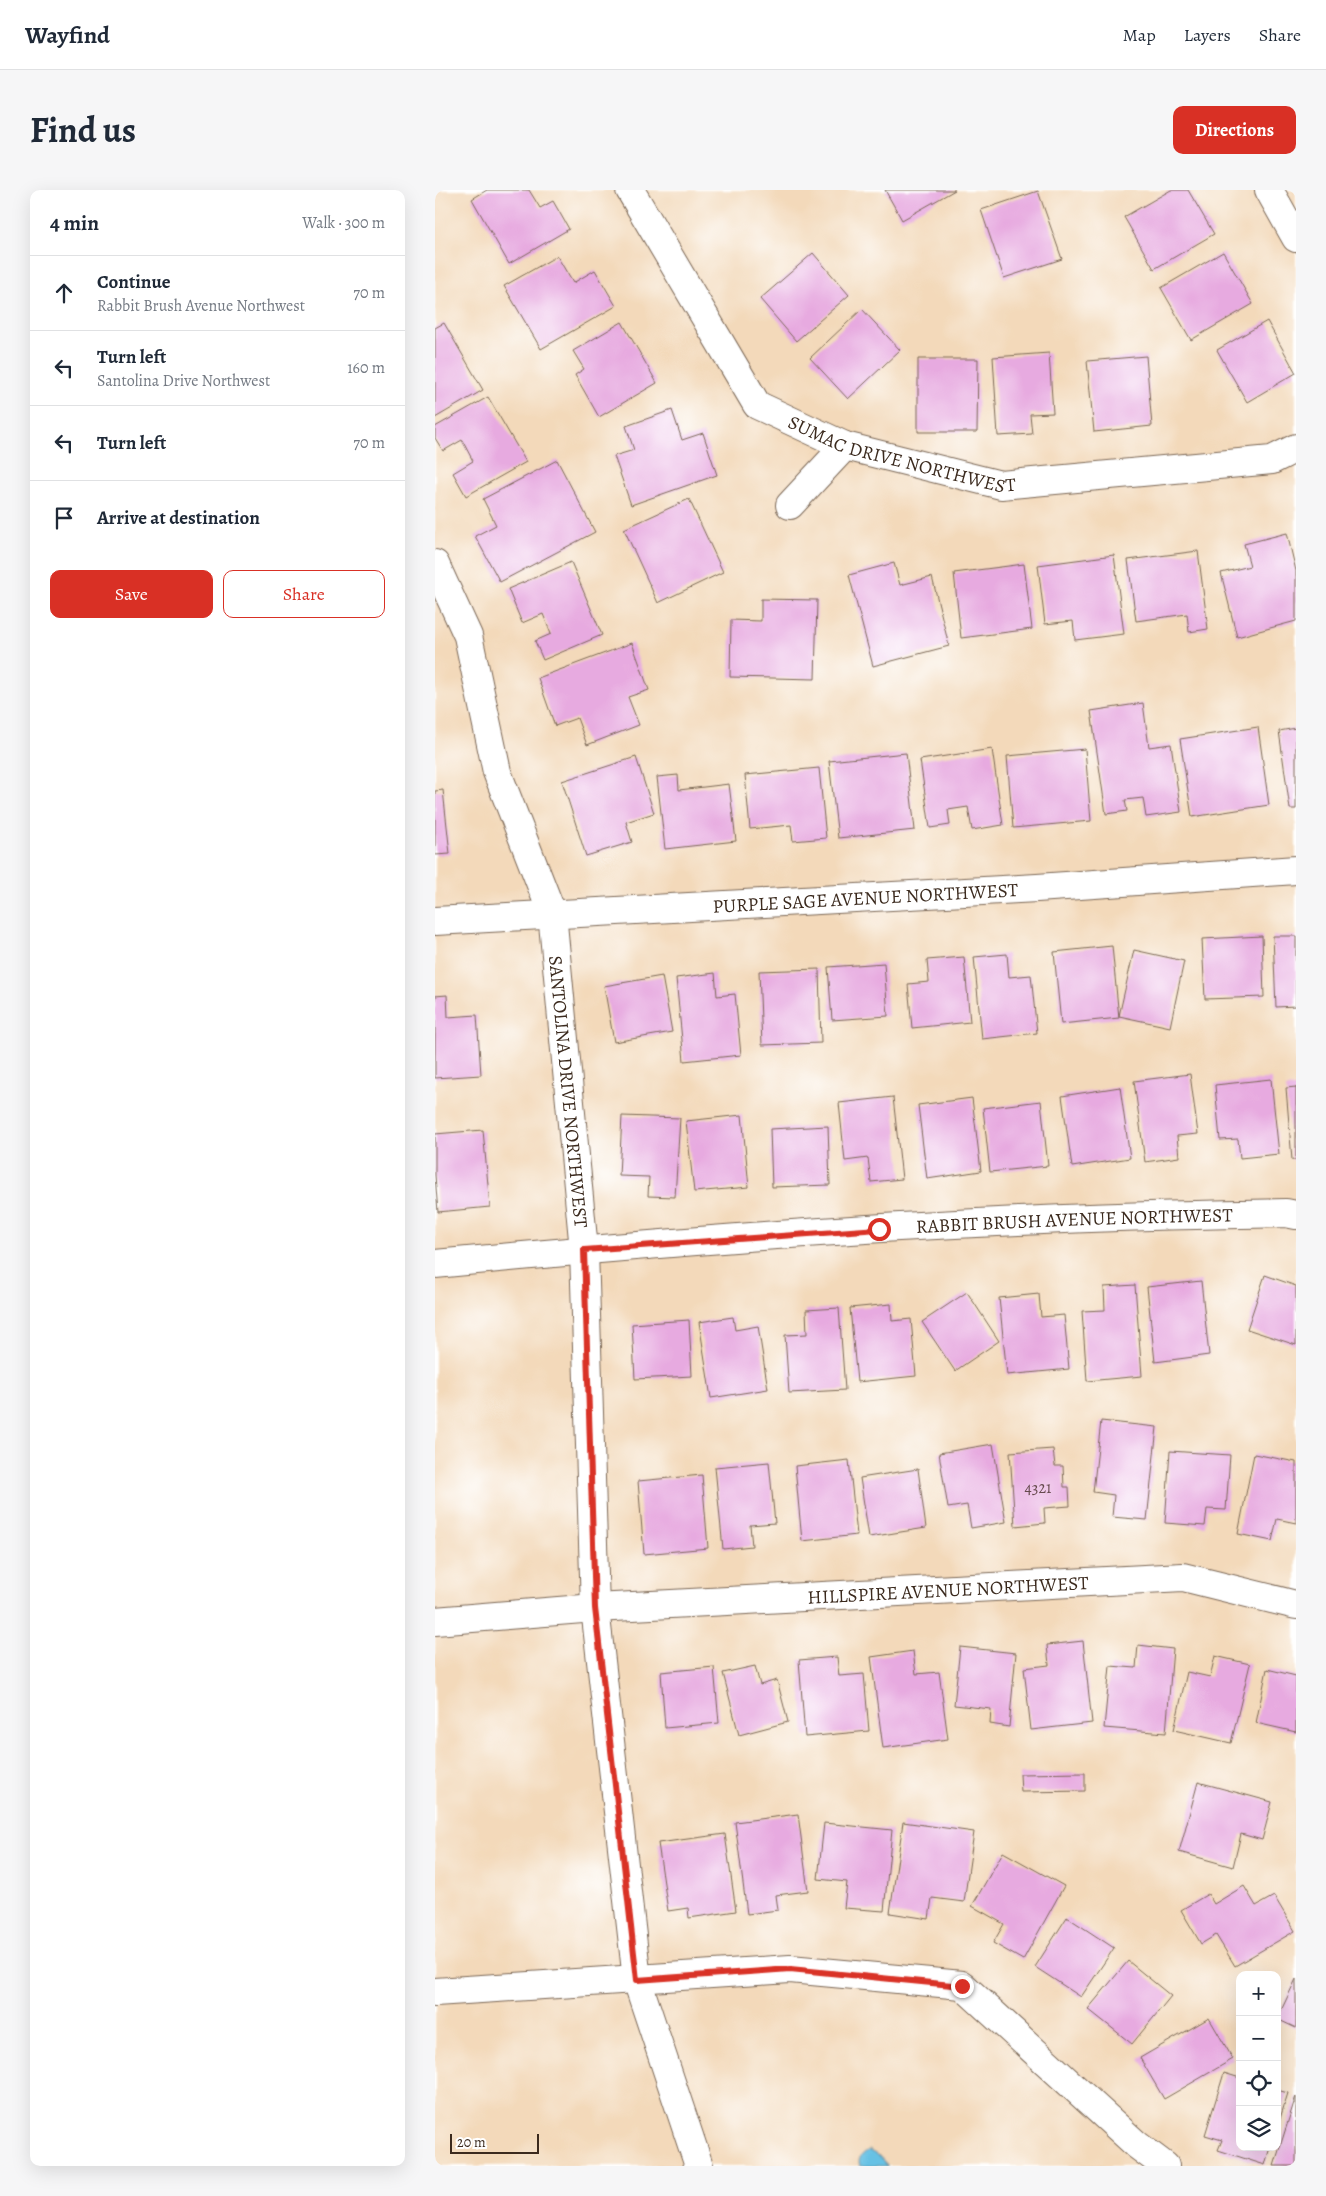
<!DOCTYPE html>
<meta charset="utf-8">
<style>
:root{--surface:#fff;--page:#f6f6f7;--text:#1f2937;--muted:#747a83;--line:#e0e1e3;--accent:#d93025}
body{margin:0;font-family:Alegreya,serif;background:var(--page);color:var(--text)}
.controls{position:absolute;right:15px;bottom:15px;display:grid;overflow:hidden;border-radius:10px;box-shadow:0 5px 20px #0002}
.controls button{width:45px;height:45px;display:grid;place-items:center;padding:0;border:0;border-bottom:1px solid var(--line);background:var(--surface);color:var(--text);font:25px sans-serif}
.scale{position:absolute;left:15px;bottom:12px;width:89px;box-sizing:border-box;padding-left:5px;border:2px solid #3b2a1e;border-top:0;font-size:14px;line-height:18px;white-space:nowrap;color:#3b2a1e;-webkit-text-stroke:4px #fff;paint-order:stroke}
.stop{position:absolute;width:15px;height:15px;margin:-11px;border:4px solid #d93025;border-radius:50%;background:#fff}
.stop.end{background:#d93025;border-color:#fff;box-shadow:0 1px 5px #0008}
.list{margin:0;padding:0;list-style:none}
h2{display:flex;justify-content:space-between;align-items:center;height:65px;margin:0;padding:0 20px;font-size:21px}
h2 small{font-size:16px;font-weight:400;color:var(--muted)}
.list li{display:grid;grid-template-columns:32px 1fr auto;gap:15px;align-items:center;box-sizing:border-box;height:75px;padding:0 20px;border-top:1px solid var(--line)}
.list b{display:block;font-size:19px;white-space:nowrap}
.list p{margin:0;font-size:16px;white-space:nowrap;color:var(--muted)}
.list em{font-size:16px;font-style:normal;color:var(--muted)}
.actions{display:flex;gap:10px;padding:15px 20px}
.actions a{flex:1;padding:11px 0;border:1px solid var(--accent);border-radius:10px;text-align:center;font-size:18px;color:var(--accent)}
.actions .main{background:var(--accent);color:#fff}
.icon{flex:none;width:28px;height:28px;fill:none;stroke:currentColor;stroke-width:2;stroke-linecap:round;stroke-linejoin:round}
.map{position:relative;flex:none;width:861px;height:1976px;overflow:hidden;border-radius:10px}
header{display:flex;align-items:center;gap:30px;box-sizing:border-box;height:70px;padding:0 25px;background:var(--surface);border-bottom:1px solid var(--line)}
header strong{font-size:24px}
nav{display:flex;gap:28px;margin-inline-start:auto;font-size:18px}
.intro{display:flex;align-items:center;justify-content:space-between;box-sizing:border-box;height:120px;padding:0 30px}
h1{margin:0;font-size:35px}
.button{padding:12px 22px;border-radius:10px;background:var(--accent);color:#fff;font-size:18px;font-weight:700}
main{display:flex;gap:30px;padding:0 30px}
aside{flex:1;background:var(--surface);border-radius:10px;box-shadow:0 5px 20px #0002}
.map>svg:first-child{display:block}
</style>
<header>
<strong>Wayfind</strong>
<nav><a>Map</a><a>Layers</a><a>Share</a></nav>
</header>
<div class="intro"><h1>Find us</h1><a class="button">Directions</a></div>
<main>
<aside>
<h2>4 min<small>Walk · 300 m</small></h2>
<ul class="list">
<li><svg class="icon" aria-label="ahead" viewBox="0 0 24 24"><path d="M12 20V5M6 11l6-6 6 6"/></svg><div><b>Continue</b><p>Rabbit Brush Avenue Northwest</p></div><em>70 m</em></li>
<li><svg class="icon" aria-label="left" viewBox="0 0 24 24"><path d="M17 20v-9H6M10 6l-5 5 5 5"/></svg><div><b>Turn left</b><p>Santolina Drive Northwest</p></div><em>160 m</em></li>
<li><svg class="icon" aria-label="left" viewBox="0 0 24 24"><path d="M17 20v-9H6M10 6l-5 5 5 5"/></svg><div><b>Turn left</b></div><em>70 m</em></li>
<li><svg class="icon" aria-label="arrive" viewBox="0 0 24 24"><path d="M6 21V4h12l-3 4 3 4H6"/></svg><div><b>Arrive at destination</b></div></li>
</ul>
<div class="actions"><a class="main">Save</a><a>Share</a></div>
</aside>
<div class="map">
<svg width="861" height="1976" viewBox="0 0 861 1976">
<rect width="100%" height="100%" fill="#fff"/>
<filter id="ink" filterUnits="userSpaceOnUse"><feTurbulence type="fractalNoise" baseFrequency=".02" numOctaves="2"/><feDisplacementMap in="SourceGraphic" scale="10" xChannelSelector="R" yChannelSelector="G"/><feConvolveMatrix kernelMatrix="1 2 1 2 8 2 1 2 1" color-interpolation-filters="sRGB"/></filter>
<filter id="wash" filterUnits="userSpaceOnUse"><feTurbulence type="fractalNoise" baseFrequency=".0096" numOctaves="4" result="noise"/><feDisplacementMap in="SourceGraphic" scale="20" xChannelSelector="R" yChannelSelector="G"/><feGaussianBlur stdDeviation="1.12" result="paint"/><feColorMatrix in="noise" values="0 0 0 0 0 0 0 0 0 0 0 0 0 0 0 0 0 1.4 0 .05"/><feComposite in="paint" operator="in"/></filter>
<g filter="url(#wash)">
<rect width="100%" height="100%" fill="#f3d9ba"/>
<path fill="#66c1e4" stroke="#507681" d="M434,1960L443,1965L453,1976H425C422,1968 427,1964 434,1960Z"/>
<g id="blocks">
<path fill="#e7aae0" d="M52,0H94L105,18L118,11L134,39L74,74L37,9Z
M450,0H520L467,30Z
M736,0H753L779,44L719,79L689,27Z
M603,1L627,69L569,88L546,20Z
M788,62L818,114L756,150L726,98Z
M378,63L414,105L361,151L325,109Z
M122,66L138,93L160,80L181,116L106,159L69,96Z
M427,119L465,160L413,209L375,168Z
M832,131L861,183L812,212L782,160Z
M187,132L222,193L164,227L140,185L149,179L138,161Z
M9,133L48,200L0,228V138Z
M614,163L618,223L595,224L597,244L563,246L558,167Z
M711,166L717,236L659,242L652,171Z
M483,169H543L542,242H483Z
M53,207L91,272L31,306L18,283L38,271L27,250L8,261L0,248V237Z
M237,220L247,250L268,243L282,285L196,315L179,266L199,260L191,236Z
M122,270L160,342L65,392L40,346L61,335L48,309Z
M254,309L288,382L223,413L189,339Z
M852,343L861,381V431L802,447L786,383L815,376L809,354Z
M763,361L773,439L754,442L752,424L701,431L693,370Z
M679,365L689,444L640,450L638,431L610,434L603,375Z
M136,372L167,445L108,470L100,451L116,444L108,424L87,433L73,399Z
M459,373L465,395L497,387L514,456L438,476L414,385Z
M589,374L597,439L526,448L519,383Z
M326,409L382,410L380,489L295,487L296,430L326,431Z
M197,453L214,500L193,507L204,535L152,555L142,528L120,536L103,488Z
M708,513L714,557L736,554L746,622L711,627L708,608L690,610L692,621L671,624L656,521Z
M823,537L834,615L757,627L745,549Z
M861,538V619H855L844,541Z
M557,559L568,635L537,640L533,617L513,620L515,635L495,638L485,570Z
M650,559L656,631L578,638L572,566Z
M471,563L480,640L403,648L394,571Z
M201,567L219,623L191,632L197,652L151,666L127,591Z
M384,578L391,648L358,651L356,635L315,639L310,585Z
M243,585L244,600L294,594L301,651L230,659L222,587Z
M8,600L15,664L0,665V601Z
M827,746L829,807L770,809L767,749Z
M838,746H861V816L841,817Z
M677,756L684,828L626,834L619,762Z
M699,760L749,771L735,837L684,826Z
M572,764L574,787L596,785L602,843L547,849L539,767Z
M529,767L535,832L477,838L473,794L494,792L492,770Z
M449,773L453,826L397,830L393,777Z
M384,779L386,853L327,855L324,781Z
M280,783L282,806L300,804L306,865L249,871L241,788Z
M227,786L237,842L179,852L169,796Z
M12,805L13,827L42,825L46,885L0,888V806Z
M755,884L763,944L742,946L744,967L710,972L699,891Z
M836,889L844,964L805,968L803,949L785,950L780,895Z
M685,897L695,968L637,977L627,906Z
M861,897V970H857L851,898Z
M458,907L467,989L436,992L433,968L410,971L404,913Z
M537,908L546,981L492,989L483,915Z
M606,911L613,976L555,982L548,918Z
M307,925L314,997L259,1002L251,931Z
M187,926L245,928L240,1007L213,1006L214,987L184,986Z
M393,936L395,995L337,997L335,939Z
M48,940L55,1017L3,1022L0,985V944Z
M830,1085L861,1096V1155L812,1139Z
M766,1091L774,1165L720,1172L712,1097Z
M700,1095L707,1186L652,1191L647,1121L670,1120L669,1097Z
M532,1102L564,1151L520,1181L487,1132Z
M604,1104L606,1127L629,1125L634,1179L572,1185L564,1108Z
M456,1114L457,1131L476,1129L481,1186L422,1192L415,1118Z
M404,1118L410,1200L354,1203L350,1145L372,1144L371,1120Z
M298,1127L300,1140L323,1136L333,1199L276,1208L264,1132Z
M254,1130L257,1186L200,1189L197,1134Z
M666,1231L722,1237L712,1330L677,1327L679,1305L658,1302Z
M558,1254L571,1332L536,1338L532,1315L513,1318L504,1263Z
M618,1259L620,1276H628L629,1297H634L635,1316L609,1318L610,1333L580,1336L575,1262Z
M735,1261L795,1265L791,1320L772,1319L770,1336L730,1333Z
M819,1264L861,1272V1333L842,1329L837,1351L803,1344Z
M414,1270L422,1345L367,1351L360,1276Z
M334,1272L340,1333L315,1335L317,1356L288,1359L280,1277Z
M483,1279L491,1338L434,1347L425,1288Z
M267,1285L273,1358L209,1364L203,1291Z
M648,1451L657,1533L596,1540L589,1478L614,1475L612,1455Z
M703,1455L738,1459L731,1543L669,1538L675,1476L701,1478Z
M525,1457L581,1463L574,1537L555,1534L556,1519L519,1515Z
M478,1461L481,1484L504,1482L513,1549L448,1558L436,1467Z
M780,1466L815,1474L796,1553L739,1540L752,1482L775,1487Z
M402,1467L404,1486L429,1484L434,1541L370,1547L364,1470Z
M320,1476L325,1495L342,1490L353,1532L304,1545L288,1483Z
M279,1477L284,1533L230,1538L226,1482Z
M832,1479L861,1486V1542L821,1533Z
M650,1583V1601L586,1602L585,1584Z
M763,1592L837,1612L827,1650L806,1644L798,1677L744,1662Z
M363,1624L373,1701L341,1705L343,1720L312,1724L300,1632Z
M468,1632L539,1642L529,1712L497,1708L494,1729L455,1723Z
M389,1633L457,1640L449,1721L409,1718L412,1692L383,1689Z
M290,1644L301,1721L254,1728L253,1718L233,1721L223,1653Z
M568,1662L629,1696L588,1770L558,1753L569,1734L537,1716Z
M809,1696L821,1716L839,1706L860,1741L800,1776L781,1745L766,1754L746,1720L773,1704L779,1714Z
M632,1727L679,1758L646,1807L600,1777Z
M693,1771L736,1806L697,1854L653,1819Z
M861,1789V1838L842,1829Z
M774,1828L798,1869L729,1909L705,1868Z
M789,1883L805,1888V1957H835L830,1975L783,1960L787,1950L770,1945Z
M842,1900L853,1903L843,1935H842Z
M861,1906V1976H839Z"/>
</g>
</g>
<g filter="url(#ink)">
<use href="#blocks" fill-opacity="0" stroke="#7b6755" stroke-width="1"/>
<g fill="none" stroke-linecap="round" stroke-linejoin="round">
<g stroke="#7b6755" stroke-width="30">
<g id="minor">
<path id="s1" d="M195,0L322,215L410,256L566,295L837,270L861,258"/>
<path d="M834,0L861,48"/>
<path d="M355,315L410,256"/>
<path id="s2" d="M0,374L33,446L62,582L117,723L149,1060L160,1418L202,1790L264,1976"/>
<path id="s3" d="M0,731L602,698L861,680"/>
<path id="s4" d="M0,1074C202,1055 404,1038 607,1030C688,1026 769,1025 851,1023L861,1025"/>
<path id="s5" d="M0,1431L160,1418L748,1387L861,1415"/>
<path d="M0,1802L355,1779L527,1795L702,1955L730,1976"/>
</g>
</g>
<use href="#minor" stroke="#fff" stroke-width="28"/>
</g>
</g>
<g fill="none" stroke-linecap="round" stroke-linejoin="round" filter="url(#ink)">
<path stroke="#d93025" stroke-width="6" d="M444,1039L149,1060L160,1418L202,1790L355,1779L527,1796"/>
</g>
<g text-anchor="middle" stroke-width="4" stroke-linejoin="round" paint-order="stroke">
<g font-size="16" fill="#664a4e">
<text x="603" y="1303">4321</text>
</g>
<g font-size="19" fill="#3b2a1e" stroke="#fff">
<text dy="7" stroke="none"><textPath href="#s1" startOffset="404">SUMAC DRIVE NORTHWEST</textPath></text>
<text dy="7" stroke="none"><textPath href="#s3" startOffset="431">PURPLE SAGE AVENUE NORTHWEST</textPath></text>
<text dy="7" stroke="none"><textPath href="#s2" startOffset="549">SANTOLINA DRIVE NORTHWEST</textPath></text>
<text dy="7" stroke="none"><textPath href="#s4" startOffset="641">RABBIT BRUSH AVENUE NORTHWEST</textPath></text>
<text dy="7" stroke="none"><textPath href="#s5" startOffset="514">HILLSPIRE AVENUE NORTHWEST</textPath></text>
</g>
</g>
</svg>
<div class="controls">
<button>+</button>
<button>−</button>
<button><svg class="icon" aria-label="locate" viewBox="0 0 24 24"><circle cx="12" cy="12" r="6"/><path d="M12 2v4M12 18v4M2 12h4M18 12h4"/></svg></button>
<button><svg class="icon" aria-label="layers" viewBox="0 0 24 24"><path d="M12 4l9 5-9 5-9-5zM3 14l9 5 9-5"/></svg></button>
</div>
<div class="scale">20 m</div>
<div class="stop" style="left:444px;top:1039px"></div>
<div class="stop end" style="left:527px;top:1796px"></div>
</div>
</main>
